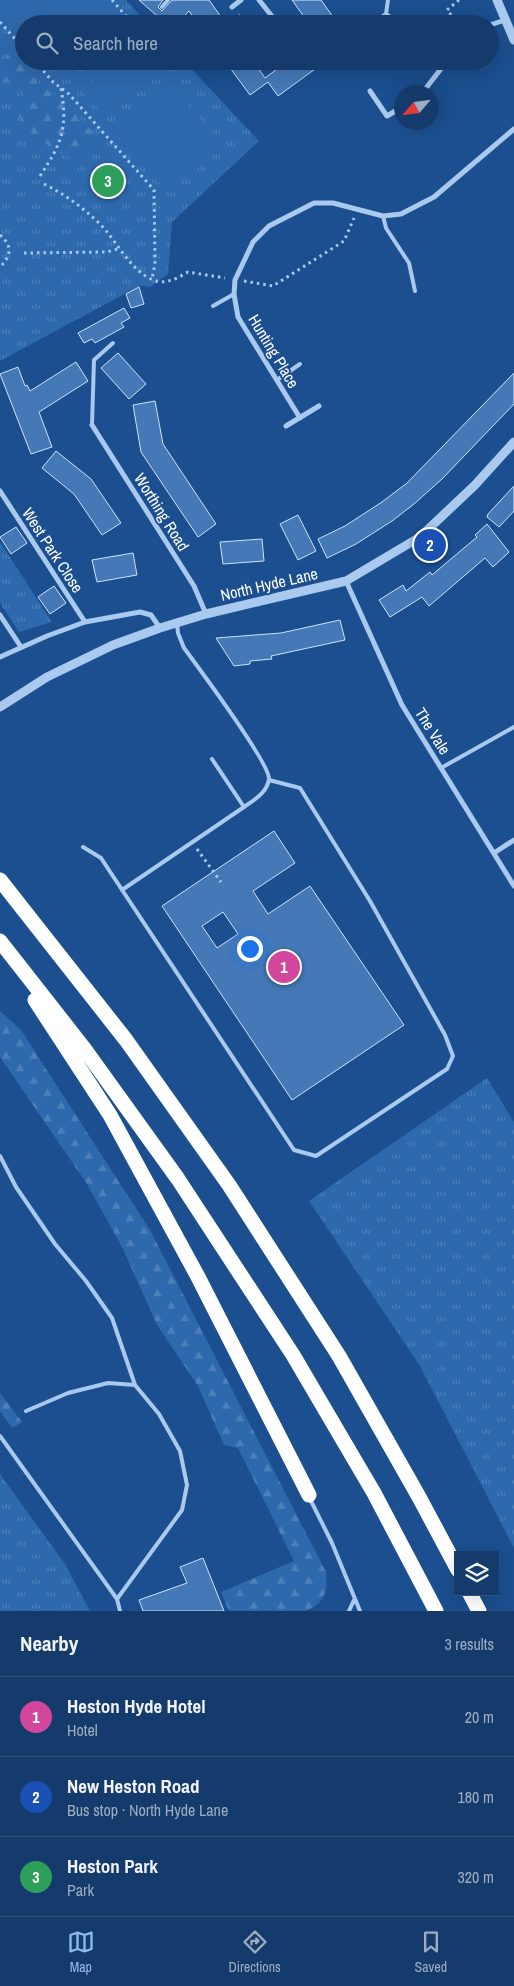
<!DOCTYPE html>
<meta charset="utf-8">
<style>
:root{--surface:#143b6b;--page:#214673;--text:#f1f3f6;--muted:#9dadc1;--line:#33557e;--accent:#90b9f0}
body{margin:0;font-family:"Archivo Narrow",sans-serif;background:var(--page);color:var(--text)}
.controls{position:absolute;right:15px;bottom:15px;display:grid;overflow:hidden;border-radius:0px;box-shadow:0 5px 20px #0002}
.controls button{width:45px;height:45px;display:grid;place-items:center;padding:0;border:0;border-bottom:1px solid var(--line);background:var(--surface);color:var(--text);font:25px sans-serif}
.compass{position:absolute;left:394px;top:85px;width:45px;height:45px;border-radius:50%;background:var(--surface);box-shadow:0 5px 20px #0002;rotate:242deg}
.you{position:absolute;left:249px;top:948px;width:18px;height:18px;margin:-12px;border:4px solid #fff;border-radius:50%;background:#1a73e8;box-shadow:0 0 0 8px #1a73e833}
.badge{display:grid;place-items:center;width:32px;height:32px;border-radius:50%;background:var(--accent);color:#fff;font-size:16px;font-weight:700}
.pin{position:absolute;translate:-50% -50%;border:2px solid #fff;box-shadow:0 1px 5px #0006}
.list{margin:0;padding:0;list-style:none}
h2{display:flex;justify-content:space-between;align-items:center;height:65px;margin:0;padding:0 20px;font-size:21px}
h2 small{font-size:16px;font-weight:400;color:var(--muted)}
.list li{display:grid;grid-template-columns:32px 1fr auto;gap:15px;align-items:center;box-sizing:border-box;height:80px;padding:0 20px;border-top:1px solid var(--line)}
.list b{display:block;font-size:19px;white-space:nowrap}
.list p{margin:0;font-size:16px;white-space:nowrap;color:var(--muted)}
.list em{font-size:16px;font-style:normal;color:var(--muted)}
.icon{flex:none;width:28px;height:28px;fill:none;stroke:currentColor;stroke-width:2;stroke-linecap:round;stroke-linejoin:round}
.map{position:relative;flex:none;width:514px;height:1611px;overflow:hidden}
.search{position:absolute;background:var(--surface);box-shadow:0 5px 20px #0002;left:15px;right:15px;top:15px;height:55px;display:flex;align-items:center;gap:12px;box-sizing:border-box;padding:0 18px;border-radius:28px;color:var(--muted);font-size:19px}
.sheet{height:305px;background:var(--surface)}
nav{display:flex;justify-content:space-around;align-items:center;box-sizing:border-box;height:70px;border-top:1px solid var(--line);background:var(--surface);font-size:14px;color:var(--muted)}
nav a{display:grid;justify-items:center;gap:2px}
nav .on{color:var(--accent)}
.map>svg:first-child{display:block}
</style>
<div class="map">
<svg width="514" height="1611" viewBox="0 0 514 1611">
<defs>
<pattern id="grass-tufts" width="24" height="20" patternUnits="userSpaceOnUse" patternTransform="scale(1.25)"><rect width="24" height="20" fill="#2e69ad"/><path d="M3 7l-1-3M5 7V3M7 7l1-3M15 17l-1-3M17 17v-4M19 17l1-3" fill="none" stroke="#4d80b9"/></pattern>
<pattern id="forest-firs" width="22" height="20" patternUnits="userSpaceOnUse" patternTransform="scale(1.25)"><rect width="22" height="20" fill="#2e69ad"/><path d="M5 1l3.5 6h-7zM16 11l3.5 6h-7z" fill="#4d80b9"/></pattern>
</defs>
<rect width="100%" height="100%" fill="#1b4f8f"/>
<path fill="url(#grass-tufts)" d="M0,0H126L148,24H24V61H184L259,141L172,222L168,274L150,287L141,286L126,293L0,361Z
M0,542L52,622L19,632L0,603Z
M487,1078L514,1122V1548L420,1366L309,1201Z
M0,1474L65,1564L90,1611H0Z"/>
<path fill="url(#forest-firs)" d="M12,49L37,82L67,104L95,135L86,155L72,159L36,138L17,115L25,99L20,81L0,82V65Z
M0,1011L21,1030L150,1230L326,1572C328,1591 325,1603 306,1611H229L221,1592L294,1561L238,1448L224,1445L198,1386L157,1325L123,1249L87,1184L0,1057Z
M0,1393L22,1422L12,1428L0,1411Z"/>
<path fill="#2e69ad" d="M0,0H101L119,19L114,24H24V43L0,16Z
M116,61H146L157,73L107,118L82,91Z
M167,80L191,109L136,155L112,129Z
M195,113L218,138L163,186L139,160Z"/>
<path fill="#4478b7" stroke="#cfe3fa" fill-rule="evenodd" d="M139,0H163L158,7L162,11L172,0H209L226,24H198L189,11L177,24H166Z
M292,0H321L338,24H309Z
M225,61H253L265,78L288,61H326L278,96L268,82L250,95Z
M139,287L144,304L131,308L126,294Z
M124,308L130,318L121,323L124,327L95,343L92,339L84,343L78,333Z
M118,353L146,384L129,399L101,368Z
M76,362L88,381L39,412L52,447L31,454L0,374L18,367L25,386L27,385L30,391Z
M514,373V404L442,479L414,504L392,521L356,544L327,558L318,539L345,526L382,502L407,483Z
M155,401L163,444L216,524L198,537L141,452L133,405Z
M56,451L91,479L121,523L102,535L74,494L42,468Z
M514,486V511L499,527L487,517L488,514Z
M298,515L316,551L298,560L280,524Z
M487,524L509,552L493,567L485,558L429,606L422,597L390,617L379,600L403,585L406,591L430,572L432,575L477,537L475,535Z
M16,527L27,543L11,554L0,537Z
M262,539L264,561L223,564L220,542Z
M133,553L137,575L97,582L92,560Z
M54,586L66,603L50,614L38,597Z
M340,620L345,640L271,656L272,659L250,661V664L234,666L216,638L281,633Z
M274,831L295,863L253,891L268,914L310,886L404,1025L292,1100L162,906ZM223,912L238,934L217,948L202,926Z
M203,1558L224,1611H143L139,1600L187,1583L180,1567Z"/>
<g fill="none" stroke-linecap="round" stroke-linejoin="round">
<path stroke="#a9c9ee" stroke-width="3" stroke-dasharray="2.5 4" stroke-linecap="butt" d="M112,0L133,24
M459,0L447,10L459,24
M238,15L245,24
M0,22L24,49
M35,61L53,82L69,94L154,190L155,264L152,279
M40,176C62,143 68,128 61,88
M44,184C66,195 82,207 100,224C117,241 131,273 156,281C167,284 178,278 188,272L225,278
M0,235C13,246 11,256 0,267
M24,253L107,252L121,248
M244,281L273,286L344,241L354,218
M197,849L221,882"/>
<path stroke="#a9c9ee" stroke-width="4" d="M162,7L168,0
M386,14L401,24
M372,24L386,14L388,0
M383,216L386,228L409,263L415,291
M213,306L234,294
M277,380L300,364
M92,425L94,360L113,343
M212,759L244,807
M441,768L514,727
M83,847L101,858L294,1150L316,1156L447,1069L453,1056L445,1035L370,901L300,788L269,780
M122,890L244,807C254,800 267,793 269,779C270,764 198,667 184,648L178,633L177,624
M0,1156L16,1187L55,1244L86,1281L112,1318L135,1385L159,1414L180,1451L187,1485L182,1510L117,1599
M26,1411L68,1393L108,1383L135,1385
M0,1436L117,1599L120,1611
M310,1499L332,1543L360,1611
M349,1611L354,1600"/>
<path stroke="#a9c9ee" stroke-width="5" d="M259,0L275,20
M232,7L241,0
M490,25L505,20
M370,91L387,116L402,107
M423,92L447,61
M300,418L238,317L234,294L235,280L253,242L269,226L314,203H333L383,216L401,214L434,197L514,129
M92,425L194,586L206,614
M286,426L319,406
M0,491L85,622
M346,581L402,705L514,886
M0,615L21,647
M0,657L47,636L85,622L140,612L151,615L160,628
M494,853L514,840"/>
<path stroke="#a9c9ee" stroke-width="9" d="M497,0L514,40
M0,707L47,677L113,645L160,628L206,614L346,581L420,537L475,485L514,442"/>
<path stroke="#fff" stroke-width="15" d="M0,880L126,1040L229,1185L339,1356L419,1497L458,1570
M0,941L83,1047L178,1179L293,1355L374,1493L436,1611
M35,1000L110,1115L197,1275L309,1495
M469,1592L479,1611"/>
</g>
<g text-anchor="middle" stroke-width="4" stroke-linejoin="round" paint-order="stroke">
<g font-size="16" fill="#fff" stroke="#1b4f8f">
<text transform="translate(274 351) rotate(59)" y="6">Hunting Place</text>
<text transform="translate(162 512) rotate(58)" y="6">Worthing Road</text>
<text transform="translate(53 550) rotate(57)" y="6">West Park Close</text>
<text transform="translate(269 584) rotate(-13)" y="6">North Hyde Lane</text>
<text transform="translate(433 731) rotate(58)" y="6">The Vale</text>
</g>
</g>
</svg>
<div class="controls">
<button><svg class="icon" aria-label="layers" viewBox="0 0 24 24"><path d="M12 4l9 5-9 5-9-5zM3 14l9 5 9-5"/></svg></button>
</div>
<svg class="compass" viewBox="-18 -18 36 36"><path d="M0-13l5 13h-10z" fill="#e53935"/><path d="M0 13l5-13h-10z" fill="#9dadc1"/></svg>
<div class="you"></div>
<div class="pin badge" style="left:284px;top:967px;background:#d1479c">1</div>
<div class="pin badge" style="left:430px;top:545px;background:#1a4fb4">2</div>
<div class="pin badge" style="left:108px;top:181px;background:#2e9e5b">3</div>
<div class="search"><svg class="icon" aria-label="search" viewBox="0 0 24 24"><circle cx="10" cy="10" r="6"/><path d="M15 15l6 6"/></svg>Search here</div>
</div>
<section class="sheet">
<h2>Nearby<small>3 results</small></h2>
<ul class="list">
<li><span class="badge" style="background:#d1479c">1</span><div><b>Heston Hyde Hotel</b><p>Hotel</p></div><em>20 m</em></li>
<li><span class="badge" style="background:#1a4fb4">2</span><div><b>New Heston Road</b><p>Bus stop · North Hyde Lane</p></div><em>180 m</em></li>
<li><span class="badge" style="background:#2e9e5b">3</span><div><b>Heston Park</b><p>Park</p></div><em>320 m</em></li>
</ul>
</section>
<nav>
<a class="on"><svg class="icon" aria-label="map" viewBox="0 0 24 24"><path d="M3 6l6-2 6 2 6-2v14l-6 2-6-2-6 2zM9 4v14M15 6v14"/></svg>Map</a>
<a><svg class="icon" aria-label="directions" viewBox="0 0 24 24"><path d="M12 3l9 9-9 9-9-9zM9 14v-3h6M13 9l2 2-2 2"/></svg>Directions</a>
<a><svg class="icon" aria-label="saved" viewBox="0 0 24 24"><path d="M7 4h10v16l-5-4-5 4z"/></svg>Saved</a>
</nav>
